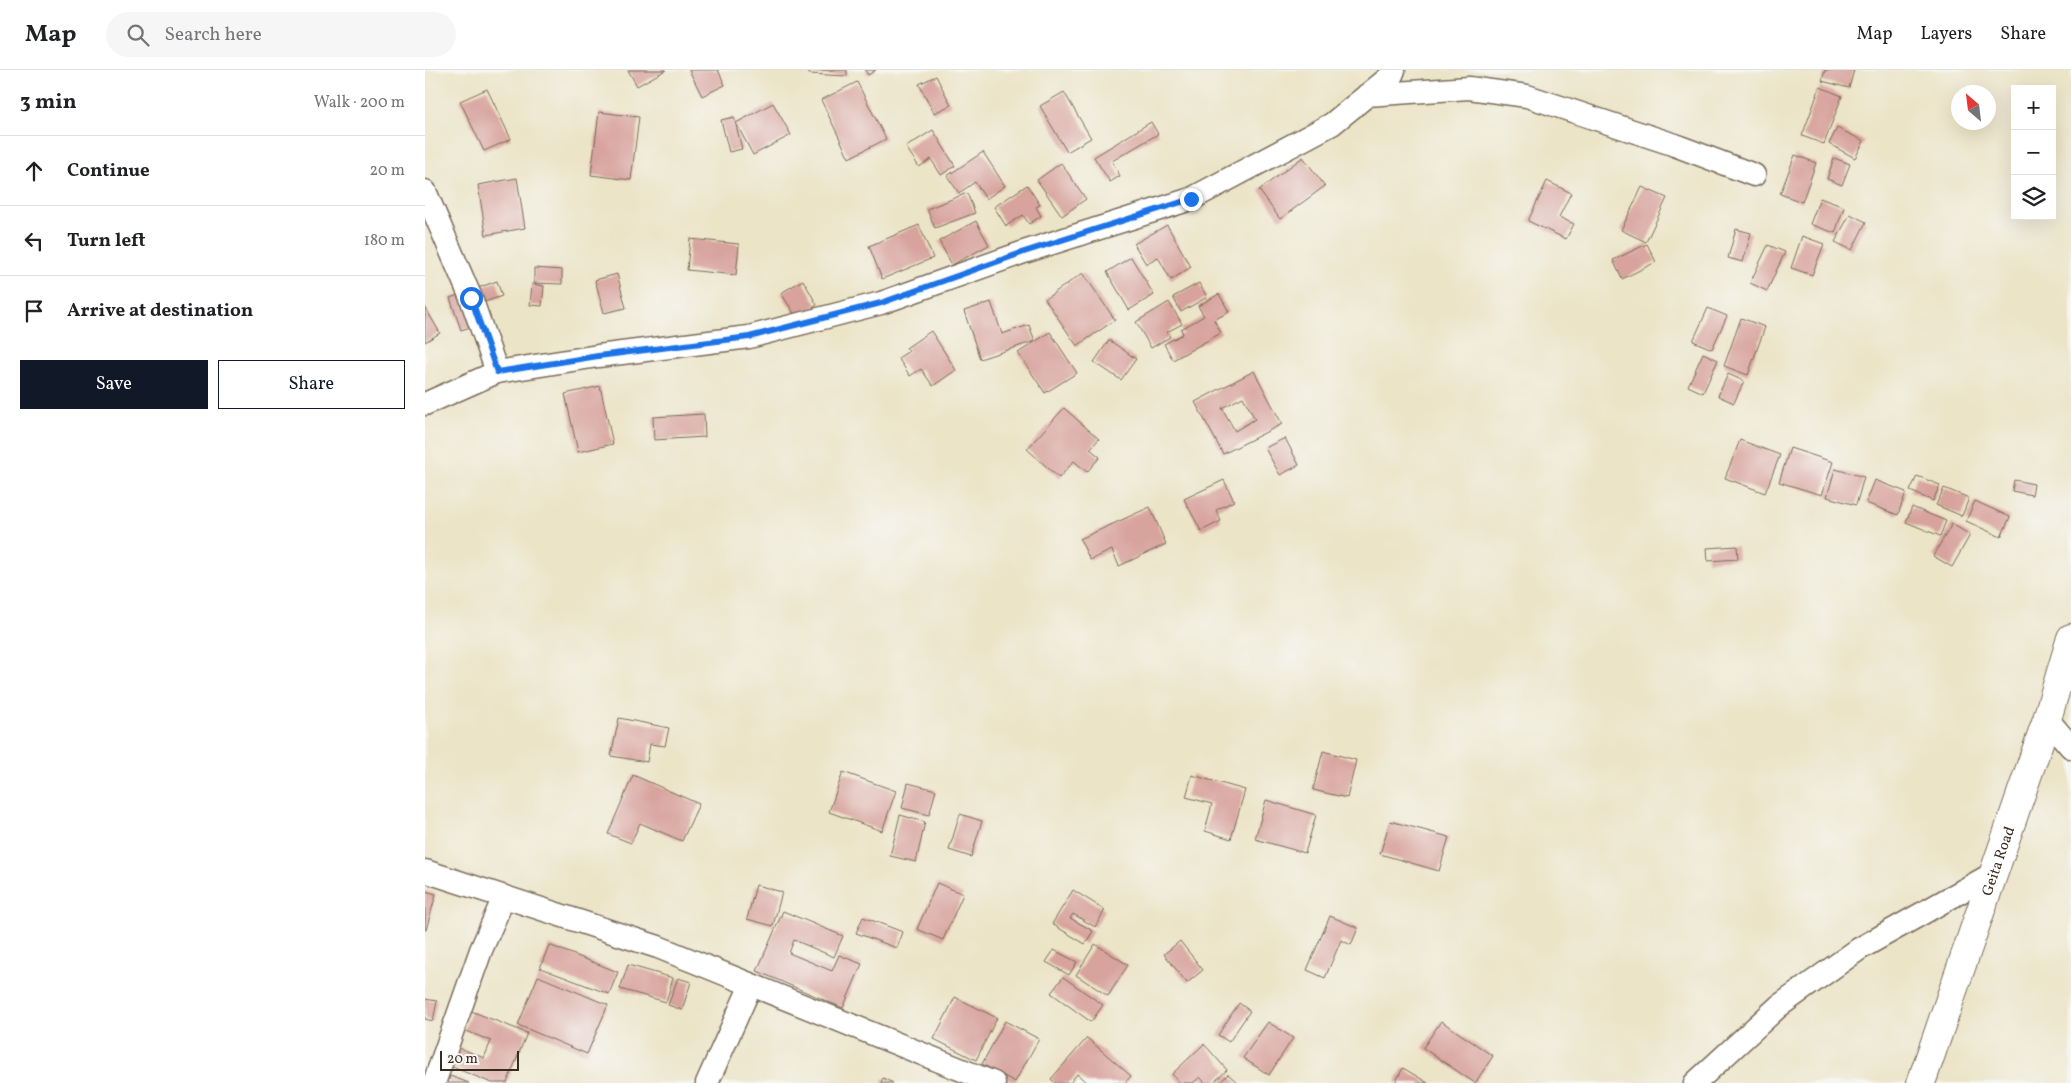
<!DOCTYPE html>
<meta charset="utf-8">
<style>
:root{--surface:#fff;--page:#f6f6f6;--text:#202124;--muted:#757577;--line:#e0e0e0;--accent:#111827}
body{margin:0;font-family:Vollkorn,serif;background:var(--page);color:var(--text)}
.controls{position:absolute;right:15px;top:15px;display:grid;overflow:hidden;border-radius:0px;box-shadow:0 5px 20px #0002}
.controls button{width:45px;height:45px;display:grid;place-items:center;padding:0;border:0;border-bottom:1px solid var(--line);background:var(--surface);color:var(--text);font:25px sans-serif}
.compass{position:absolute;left:1526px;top:15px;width:45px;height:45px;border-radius:50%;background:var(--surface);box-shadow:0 5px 20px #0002;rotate:332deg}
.scale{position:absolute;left:15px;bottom:12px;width:79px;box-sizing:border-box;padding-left:5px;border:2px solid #3b2a1e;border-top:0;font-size:14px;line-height:18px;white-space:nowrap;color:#3b2a1e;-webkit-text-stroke:4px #f6f6f2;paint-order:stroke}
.stop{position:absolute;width:15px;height:15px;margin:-11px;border:4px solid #1a73e8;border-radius:50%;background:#fff}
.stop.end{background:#1a73e8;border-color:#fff;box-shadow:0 1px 5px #0008}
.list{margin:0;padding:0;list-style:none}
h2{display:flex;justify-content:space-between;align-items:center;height:65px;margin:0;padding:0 20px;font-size:21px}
h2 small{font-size:16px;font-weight:400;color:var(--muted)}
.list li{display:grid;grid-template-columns:32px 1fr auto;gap:15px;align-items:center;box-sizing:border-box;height:70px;padding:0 20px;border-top:1px solid var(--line)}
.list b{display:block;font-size:19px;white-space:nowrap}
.list em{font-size:16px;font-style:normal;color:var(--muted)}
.actions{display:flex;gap:10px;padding:15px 20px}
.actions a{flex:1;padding:11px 0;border:1px solid var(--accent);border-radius:0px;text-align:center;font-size:18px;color:var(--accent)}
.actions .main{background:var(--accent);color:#fff}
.icon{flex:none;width:28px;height:28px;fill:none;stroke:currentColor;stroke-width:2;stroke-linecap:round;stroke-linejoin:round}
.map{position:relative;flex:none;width:1646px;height:1013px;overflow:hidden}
header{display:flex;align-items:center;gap:30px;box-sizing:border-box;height:70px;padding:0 25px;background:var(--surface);border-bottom:1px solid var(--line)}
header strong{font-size:24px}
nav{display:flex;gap:28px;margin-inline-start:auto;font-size:18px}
.search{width:350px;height:45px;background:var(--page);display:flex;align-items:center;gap:12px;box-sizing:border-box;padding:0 18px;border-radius:28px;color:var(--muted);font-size:19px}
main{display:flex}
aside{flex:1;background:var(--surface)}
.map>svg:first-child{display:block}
</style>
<header>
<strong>Map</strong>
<div class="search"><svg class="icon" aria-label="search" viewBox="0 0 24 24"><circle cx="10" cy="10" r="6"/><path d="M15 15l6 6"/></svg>Search here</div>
<nav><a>Map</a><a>Layers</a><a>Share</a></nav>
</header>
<main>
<aside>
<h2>3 min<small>Walk · 200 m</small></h2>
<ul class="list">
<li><svg class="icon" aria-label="ahead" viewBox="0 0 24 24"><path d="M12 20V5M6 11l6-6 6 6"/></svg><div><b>Continue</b></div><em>20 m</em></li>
<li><svg class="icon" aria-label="left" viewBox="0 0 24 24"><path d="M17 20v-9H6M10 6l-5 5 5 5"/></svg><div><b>Turn left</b></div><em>180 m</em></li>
<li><svg class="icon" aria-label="arrive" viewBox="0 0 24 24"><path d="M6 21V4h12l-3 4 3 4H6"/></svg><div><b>Arrive at destination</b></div></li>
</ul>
<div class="actions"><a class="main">Save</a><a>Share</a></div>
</aside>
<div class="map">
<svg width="1646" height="1013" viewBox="0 0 1646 1013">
<rect width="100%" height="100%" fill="#f6f6f2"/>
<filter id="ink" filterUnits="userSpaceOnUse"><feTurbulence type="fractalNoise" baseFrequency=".02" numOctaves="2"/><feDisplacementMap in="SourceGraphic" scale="10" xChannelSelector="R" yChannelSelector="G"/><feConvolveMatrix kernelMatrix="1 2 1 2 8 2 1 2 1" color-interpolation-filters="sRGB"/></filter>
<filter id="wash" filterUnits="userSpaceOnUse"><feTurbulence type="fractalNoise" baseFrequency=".0096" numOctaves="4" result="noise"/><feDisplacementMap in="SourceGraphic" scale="20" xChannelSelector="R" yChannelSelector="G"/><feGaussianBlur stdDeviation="1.12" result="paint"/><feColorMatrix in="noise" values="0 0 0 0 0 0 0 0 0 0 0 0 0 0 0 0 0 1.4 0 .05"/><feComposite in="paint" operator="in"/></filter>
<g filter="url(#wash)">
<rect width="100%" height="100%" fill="#ece4c7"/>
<g id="blocks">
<path fill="#d8a39d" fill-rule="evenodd" d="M203,0H241L212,16Z
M264,0H293L300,15L277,26Z
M384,0H422V6L384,4Z
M440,0H451L443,5Z
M1400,0H1429L1424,18L1397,11Z
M511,6L526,35L509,43L494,14Z
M432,12L461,69L424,88L396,30Z
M1395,17L1417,26L1399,74L1377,66Z
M62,19L86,69L59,81L35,31Z
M639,22L666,68L642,82L615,36Z
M348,33L366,65L328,85L311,53Z
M174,42L214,47L206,110L166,105Z
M309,47L317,79L304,82L296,50Z
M726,52L733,64L687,91L695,106L685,112L669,87Z
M1412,58L1439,71L1430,88L1404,74Z
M508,60L530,96L516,105L506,89L494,97L481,77Z
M558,82L580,116L561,129L550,112L534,123L522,106Z
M1370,85L1391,93L1377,132L1355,124Z
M878,87L900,116L855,149L834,120Z
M1409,88L1425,94L1417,115L1402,109Z
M636,93L661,129L637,146L612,110Z
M92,108L100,158L61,165L53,115Z
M1122,111L1146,123L1134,147L1149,154L1141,169L1103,151Z
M602,115L615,135L611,137L616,146L604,154L598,145L581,156L569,137Z
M1217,117L1242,128L1221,172L1196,160Z
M542,123L550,143L510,158L502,139Z
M1395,128L1419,137L1410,163L1385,154Z
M1425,144L1441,152L1427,180L1410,172Z
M551,151L564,175L527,195L514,171Z
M494,155L508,188L457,209L444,176Z
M742,155L766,197L746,210L733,187L721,194L709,174Z
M1311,159L1326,163L1318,192L1303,188Z
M1377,166L1399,174L1387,205L1366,198Z
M265,169L314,174L311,205L262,200Z
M1222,174L1231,192L1197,209L1188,190Z
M1343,175L1360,182L1342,221L1325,213Z
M706,187L729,225L704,240L682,202Z
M109,198L137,200V214L109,213Z
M658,203L690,250L652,276L620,229Z
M192,204L201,238L179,243L170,210Z
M378,210L392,235L372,248L356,223Z
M72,211L77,226L48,236L55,254L36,260L25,228Z
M774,213L782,227L756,242L748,227Z
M107,214L119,216L117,236L105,235Z
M794,224L804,242L789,250L796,263L748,290L739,274L758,264L756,259L779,246L773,236Z
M566,232L577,264L604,255L610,271L555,289L539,241Z
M744,232L757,254L742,262L745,267L726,278L711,252Z
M0,237L15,263L0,272Z
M1283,238L1302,246L1287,279L1268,271Z
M1316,248L1340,257L1323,305L1299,296Z
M506,261L531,300L508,316L496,299L485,306L473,288L484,281L481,278Z
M625,262L652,303L620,323L593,283Z
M684,270L711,289L696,310L669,292Z
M1278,283L1293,290L1278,323L1263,316Z
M829,301L857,354L798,384L770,332ZM818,327L830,349L810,361L797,338Z
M1303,304L1319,311L1309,333L1293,326Z
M175,316L188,374L153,382L140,324Z
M639,338L674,369L665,379L675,387L662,402L649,391L634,408L602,379Z
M279,344L280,367L229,370L228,347Z
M860,368L874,395L855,405L840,378Z
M1315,370L1355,385L1340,423L1300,408Z
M1365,378L1408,392L1397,425L1354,412Z
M1410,399L1439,407L1431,435L1402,427Z
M1492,406L1515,415L1508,431L1485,421Z
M799,410L809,431L791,440L796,451L776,461L759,429Z
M1450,410L1481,422L1473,445L1441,433Z
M1589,410L1609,414L1607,425L1587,421Z
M1519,418L1544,428L1537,446L1511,435Z
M1550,431L1585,447L1576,467L1541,451Z
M725,437L741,474L694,496L687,480L665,490L655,469Z
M1487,437L1521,451L1515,466L1481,452Z
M1527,454L1545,465L1527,497L1508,486Z
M1312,476L1313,489L1283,491L1282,478Z
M194,648L244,658L240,676L225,674L222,692L186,686Z
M898,681L931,690L922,728L888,720Z
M418,702L471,721L457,761L404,742Z
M208,705L274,734L257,771L215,753L206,773L183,764Z
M767,705L820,720L806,769L780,761L787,734L761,727Z
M483,713L511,720L504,745L477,738Z
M841,730L891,745L880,783L830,769Z
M535,744L557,751L546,787L524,780Z
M475,745L500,752L491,792L465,786Z
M965,751L1024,767L1014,801L955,784Z
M512,813L538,824L518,870L492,859Z
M331,815L357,822L348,856L322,849Z
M648,820L680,840L670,857L648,844L645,848L668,861L660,874L627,854Z
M0,821L11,824L1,860H0Z
M358,841L418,866L409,887L369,870L364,883L407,901L414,885L437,894L418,938L332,901Z
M905,846L933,858L926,875L916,870L900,908L882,900Z
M438,847L478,862L472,878L431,863Z
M755,871L778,900L762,913L739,884Z
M670,874L703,895L683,926L651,905Z
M124,875L193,902L184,924L115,898Z
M629,880L652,892L644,905L621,892Z
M203,895L248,908L241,932L195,919Z
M113,906L183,935L162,984L93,955Z
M638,907L678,935L666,952L626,923Z
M253,908L266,912L257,940L243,935Z
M530,927L572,948L551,990L509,969Z
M0,929L12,931L8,951L0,949Z
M814,933L825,941L804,972L793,965Z
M46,941L102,963L82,1013H67L25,996L32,977L59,988L66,971L39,960Z
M580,951L614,969L590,1012L557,994Z
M1016,951L1068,986L1050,1013L998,978Z
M843,952L868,968L844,1005L818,988Z
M662,968L706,1006L700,1013H662L652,1004L645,1013H630L626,1009Z
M779,974L802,1000L788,1013H780L775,1007L768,1013H755L747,1004Z
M978,998L1003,1013H970Z
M803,1004L813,1013H795Z
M25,1006L44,1013H23Z
M458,1008L468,1013H456Z"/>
</g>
</g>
<g filter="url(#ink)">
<use href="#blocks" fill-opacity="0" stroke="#796b59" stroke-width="1"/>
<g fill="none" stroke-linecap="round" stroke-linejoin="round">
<g stroke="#796b59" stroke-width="25">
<path id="street" d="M942,25L1044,18L1102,26L1247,74L1329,105
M0,121L46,228L72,302
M0,334L72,302L173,286L324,267L456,233L599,182L766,129L907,54L967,5L969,0
M1622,649L1646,677
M0,801L233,877L569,1013
M9,1013L56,880L79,827
M282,1013L326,915
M1270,1013L1354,936L1434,879L1569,803"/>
</g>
<g stroke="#796b59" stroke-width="30">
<g id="highway">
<path id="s1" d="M1496,1013L1622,649L1646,568"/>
</g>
</g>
<use href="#street" stroke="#fff" stroke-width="22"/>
<use href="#highway" stroke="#fff" stroke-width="28"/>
</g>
</g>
<g fill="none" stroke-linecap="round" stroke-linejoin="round" filter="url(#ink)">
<path stroke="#1a73e8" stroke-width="6" d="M46,228L72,302L173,286L324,267L456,233L599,182L766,129"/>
</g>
<g text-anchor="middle" stroke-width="5" stroke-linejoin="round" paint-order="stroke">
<g font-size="15" fill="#3b2a1e" stroke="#f6f6f2">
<text dy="5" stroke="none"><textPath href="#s1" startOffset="235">Geita Road</textPath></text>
</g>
</g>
</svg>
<div class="controls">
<button>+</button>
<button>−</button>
<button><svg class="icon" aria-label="layers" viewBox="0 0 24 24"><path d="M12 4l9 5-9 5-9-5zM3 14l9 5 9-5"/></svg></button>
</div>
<svg class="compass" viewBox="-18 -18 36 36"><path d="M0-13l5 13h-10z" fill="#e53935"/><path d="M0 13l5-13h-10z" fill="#757577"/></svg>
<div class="scale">20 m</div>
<div class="stop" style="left:46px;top:228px"></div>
<div class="stop end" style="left:766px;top:129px"></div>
</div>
</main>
